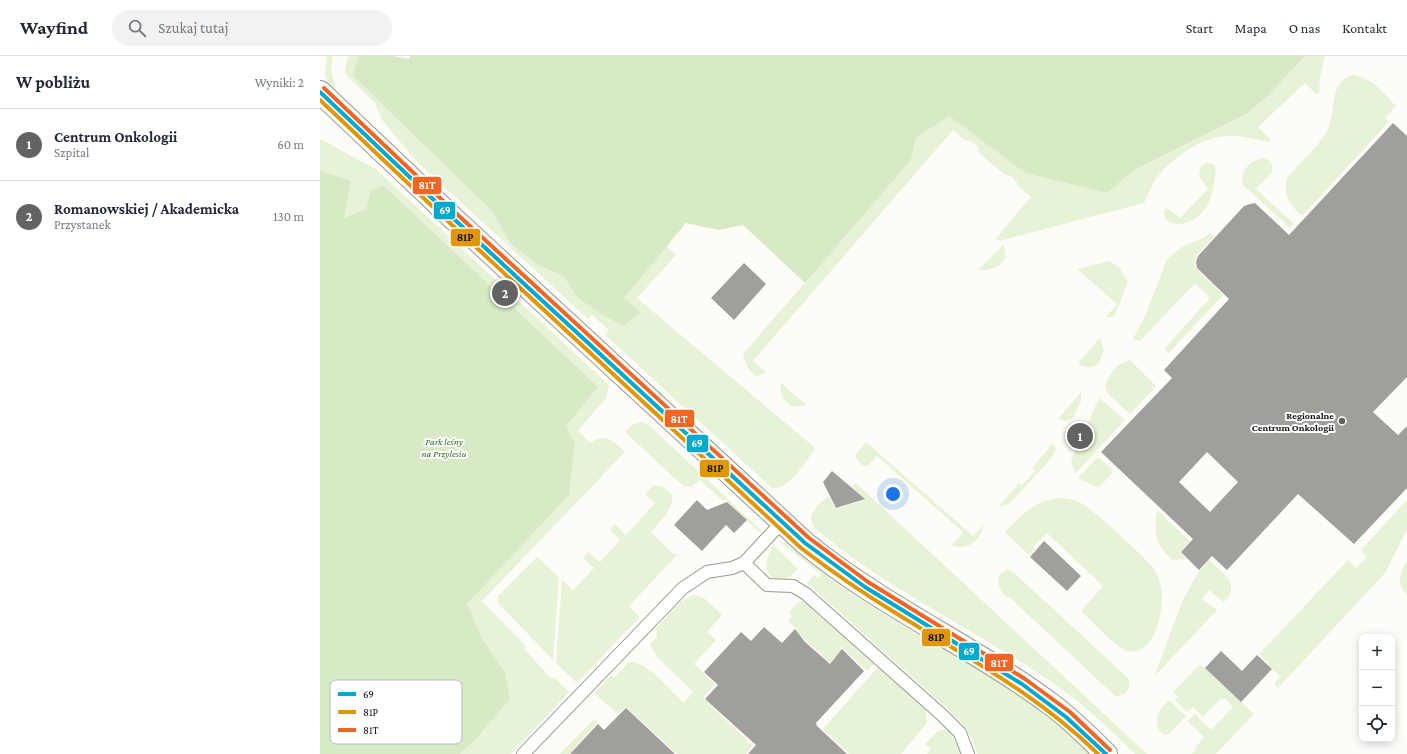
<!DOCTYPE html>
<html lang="pl">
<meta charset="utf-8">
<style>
:root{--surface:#fff;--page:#f2f2f3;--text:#1f2937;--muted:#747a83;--line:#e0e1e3;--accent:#646362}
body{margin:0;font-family:"Crimson Pro",serif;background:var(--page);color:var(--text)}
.controls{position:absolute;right:12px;bottom:12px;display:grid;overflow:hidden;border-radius:8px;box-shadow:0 2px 10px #0003}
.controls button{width:36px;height:36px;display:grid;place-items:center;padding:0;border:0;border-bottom:1px solid var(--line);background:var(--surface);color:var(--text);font:20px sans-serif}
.you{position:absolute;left:573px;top:438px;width:14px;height:14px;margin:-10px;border:3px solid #fff;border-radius:50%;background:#1a73e8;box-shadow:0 0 0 6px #1a73e833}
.badge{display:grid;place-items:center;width:26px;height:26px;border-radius:50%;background:var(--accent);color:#fff;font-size:13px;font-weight:700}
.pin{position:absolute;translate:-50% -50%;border:2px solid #fff;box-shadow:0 1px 4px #0006}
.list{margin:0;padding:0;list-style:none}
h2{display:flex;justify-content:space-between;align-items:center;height:52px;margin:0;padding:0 16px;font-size:17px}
h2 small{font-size:13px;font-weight:400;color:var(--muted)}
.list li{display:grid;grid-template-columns:26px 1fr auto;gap:12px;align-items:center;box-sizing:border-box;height:72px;padding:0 16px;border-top:1px solid var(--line)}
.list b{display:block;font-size:15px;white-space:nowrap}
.list p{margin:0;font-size:13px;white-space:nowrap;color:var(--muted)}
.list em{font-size:13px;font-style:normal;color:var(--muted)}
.icon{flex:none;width:22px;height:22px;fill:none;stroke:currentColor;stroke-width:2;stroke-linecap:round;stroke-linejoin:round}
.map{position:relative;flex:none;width:1087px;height:698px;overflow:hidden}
header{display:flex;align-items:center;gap:24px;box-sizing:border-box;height:56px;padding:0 20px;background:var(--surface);border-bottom:1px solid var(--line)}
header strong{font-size:19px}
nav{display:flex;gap:22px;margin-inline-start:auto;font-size:14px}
.search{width:280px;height:36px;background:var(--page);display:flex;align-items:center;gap:10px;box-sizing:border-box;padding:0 14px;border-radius:22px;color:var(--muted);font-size:15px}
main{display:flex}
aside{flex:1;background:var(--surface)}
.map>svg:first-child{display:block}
</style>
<header>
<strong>Wayfind</strong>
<div class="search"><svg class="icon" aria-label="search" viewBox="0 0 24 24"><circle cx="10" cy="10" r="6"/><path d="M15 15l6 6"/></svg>Szukaj tutaj</div>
<nav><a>Start</a><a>Mapa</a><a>O nas</a><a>Kontakt</a></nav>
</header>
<main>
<aside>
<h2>W pobliżu<small>Wyniki: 2</small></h2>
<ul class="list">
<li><span class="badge">1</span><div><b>Centrum Onkologii</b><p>Szpital</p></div><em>60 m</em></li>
<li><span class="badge">2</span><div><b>Romanowskiej / Akademicka</b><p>Przystanek</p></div><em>130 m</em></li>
</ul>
</aside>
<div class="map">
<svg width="1087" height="698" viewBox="0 0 1087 698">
<rect width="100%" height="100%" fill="#fdfcf7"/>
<path fill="#e7f3d7" d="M7,0H13L11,13L15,29L12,35L5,18Z
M28,0H38L34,20L172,155L190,187L216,208L244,221L257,241L276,255L304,270V242L346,190L356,199L317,242L494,391L495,393C486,405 468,435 452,432L285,279L289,274L272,259L268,263L96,105L62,64L55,47L26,19L25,14Z
M985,0H1005L1000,21L999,37L996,38L985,27L938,71L952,85L950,86C935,84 921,79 907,80C882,81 854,101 838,120C832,128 828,138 824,147L679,185L676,182L711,141L699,131L696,125L691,120L684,118L659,97L658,91L651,85H646L633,74L433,305L446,316L436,321L427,311L423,298L591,104L596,82L629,60L705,117L787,137L814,114L926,58L947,41Z
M1032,19C1051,20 1063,37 1076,50L1065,62L1069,66L982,160C970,149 964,141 966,124C980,104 1002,91 1010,67C1016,48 1010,27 1032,19Z
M0,83L56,113L289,329L286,342L258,375L271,387C284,376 295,386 305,396L162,545L206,590L204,593L232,623L234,621L249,636L191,698H140L153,686L185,616L161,581L146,548L249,439L255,387L246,370L51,134L46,153L23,163L30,125L0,114Z
M941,102C949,102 954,108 952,116L936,133L974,168L970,172L923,129C919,116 929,106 941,102Z
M887,107L894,109L896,113C893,136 890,162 862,168C855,169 850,167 845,162L844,155L847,152L860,162L888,133L879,120L881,110Z
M890,177L894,180L877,199L874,208L878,215L903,239L849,297L844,293L890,242L875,227L820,285L813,283L826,258L847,203L862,191L881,183Z
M684,188L686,202C680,211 669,215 658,214Z
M789,205L799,211L808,226L794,261H786L797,248L757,213Z
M780,282L784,295L778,308C771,313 764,312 758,307Z
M810,304L836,330L810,358L788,338L785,329C791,316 796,308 810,304Z
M461,327L486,349L475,351C464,347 459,338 461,327Z
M761,336V345L752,363L745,365L738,363Z
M779,342L805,364L755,418L751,405Z
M322,366L328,368L442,475L440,477L405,443L403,445L380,424L371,431L363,430L305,376L313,368Z
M546,386L653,480L663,469C662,484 646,496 632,489L643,476L557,400L548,410H542L535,400Z
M733,387L736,394L728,406L689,448L678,451L699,427L702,429L715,415L712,412Z
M778,401L792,413L791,415L792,417L779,432L758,422Z
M536,427L827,698H815C789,673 763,647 733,627C655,573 567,534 495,472C484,459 499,449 508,440L516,453L538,446L541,441L539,437L532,431Z
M336,429C370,437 341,464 331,476L353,498L354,497L357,499L309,550L320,561L257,627L236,607L242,524L253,534L274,512L263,502L268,496L280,506L300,484L290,474L295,468L306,479L335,447L325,438L331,431Z
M738,442C746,442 754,443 761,447C775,455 824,500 834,513C836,517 839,522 840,527C847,546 836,603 807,595C796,592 770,563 761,555L783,530L727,477L713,491L715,493L709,499L685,476C701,459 714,445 738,442Z
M1087,444V474L1065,517L958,632L954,628L960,621L939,598L1028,504L1036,512L1047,501L1041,494Z
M837,454L870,485L860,496L867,503L852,504C835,487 833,478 837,454Z
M460,486L469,488C486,502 503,517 521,530C604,588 698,626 771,698H657L652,682L640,664L487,527L494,519L498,522L501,518Z
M453,489L478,513L468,522H454C441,515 448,499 453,489Z
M217,501L239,521L233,604L178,547V540Z
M889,504C902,516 922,529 904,546L889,534L882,543L897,554L834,621L862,546L880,513Z
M1087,504V539C1075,527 1080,518 1087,504Z
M687,513L692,515L807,621C813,631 806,641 795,640L688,540L686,541C680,534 677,529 679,519Z
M374,539L384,542L402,559L387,576L396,584L374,608L395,628L383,642L433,690L426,698H357L306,651L298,658L274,637L290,620L295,621L309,606C329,605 349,635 364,647L373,636L338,602L330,589L337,581L336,572L360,546Z
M483,545L554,608L547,615L522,591L520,593L522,595L510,607L476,575L477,573L468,565L472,560L469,557L478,546Z
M880,608L934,658L896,698H872L876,693L875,692L884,681L867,665L875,658L891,674L913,651L905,642L902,644L900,643L883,661L873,651L867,656L855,644L858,640L853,636Z
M558,611L606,654L607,667L581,698H529L503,673Z
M849,644L866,660L848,679H844C830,668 839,654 849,644Z
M274,663L277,665L276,668L249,698H240Z
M619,674H628L637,688L640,698H607L611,693L605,688Z"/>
<path fill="#d8eac5" d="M38,0H72L90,3V0H985L947,41L926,58L814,114L787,137L705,117L629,60L596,82L591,104L485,227L423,169L399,174L366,167L304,242L321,257L303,270L276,255L257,241L244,221L216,208L190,187L172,155L33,20Z
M0,114L31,125L24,162L46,153L51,134L64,130L278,331L246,370L255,387L249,439L147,548L161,581L185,616L190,643L153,686L140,698H0Z"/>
<path fill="#a19f9c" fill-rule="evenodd" d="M1073,67L1087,80V321L1053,356L1078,379L1087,370V432L1034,488L978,438L907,514L892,500L879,514L861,496L873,483L781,396L852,322L844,314L909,243L877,212L876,206L878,200L924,150L930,148L935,147L969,179ZM887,396L918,426L890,456L859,426Z
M424,207L446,228L414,264L391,242Z
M512,415L545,443L516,452L503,426Z
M377,444L387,454L407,446L427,464L414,477L406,469L382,495L354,469Z
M724,485L761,520L747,535L710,501Z
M444,571L462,587L475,573L485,586L510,608L522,593L544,615L496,667L497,670L527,698H428L436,689L385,643L398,629L384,616L421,576L431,585Z
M901,595L922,615L937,599L952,613L921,646L885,612Z
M306,652L355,698H250L278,668L284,674Z"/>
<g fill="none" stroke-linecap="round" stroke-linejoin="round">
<g stroke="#979795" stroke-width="14">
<path id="lane" d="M424,507L447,529L473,530L486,538L622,659L640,677L648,698
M203,698L363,532L387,516L412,512L424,507L462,466"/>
</g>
<g stroke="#979795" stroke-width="24">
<path id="street" d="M0,36L135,164L485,487C561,550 653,590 732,649C752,664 769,681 786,698"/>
</g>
<use href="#lane" stroke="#fffffe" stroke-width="12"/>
<use href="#street" stroke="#fffffe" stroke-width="22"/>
<g stroke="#fff" stroke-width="7">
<path id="bus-1" d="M0,36L135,164L485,487L545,531L702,628L746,661L786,698"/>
</g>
<g stroke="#fff" stroke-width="7">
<path id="bus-2" d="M0,44L131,168L481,492C511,515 541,536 574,556C645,600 718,639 778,698"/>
</g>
<g stroke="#fff" stroke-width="7">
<path id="bus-3" d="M4,32L139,160L489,482L548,526L705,623L750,656L790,694"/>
</g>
<use href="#bus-1" stroke="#00a9ce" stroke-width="4"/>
<use href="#bus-2" stroke="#e09702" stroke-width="4"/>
<use href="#bus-3" stroke="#f26522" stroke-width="4"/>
</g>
<circle fill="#646362" stroke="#fff" stroke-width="1.5" cx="1022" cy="365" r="4"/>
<g text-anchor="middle" stroke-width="4" stroke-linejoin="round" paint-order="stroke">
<g font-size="10" font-weight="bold" fill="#111" stroke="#fff" text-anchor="end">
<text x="1014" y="363">Regionalne<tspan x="1014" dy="12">Centrum Onkologii</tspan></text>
</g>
<g font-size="10" font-style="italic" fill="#2f6b1f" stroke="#fff">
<text x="124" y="389">Park leśny<tspan x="124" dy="12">na Przylesiu</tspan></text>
</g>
</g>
<rect x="10" y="624" width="132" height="64" rx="6" fill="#fff" stroke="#b8b8b8" stroke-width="1"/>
<rect x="18" y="636" width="18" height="4" fill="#00a9ce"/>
<rect x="18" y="654" width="18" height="4" fill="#e09702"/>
<rect x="18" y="672" width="18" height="4" fill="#f26522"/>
<g font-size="11" fill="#111">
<text x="43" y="642">69</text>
<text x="43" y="660">81P</text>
<text x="43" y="678">81T</text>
</g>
<g stroke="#fff" stroke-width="1.5">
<rect x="92" y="120" width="30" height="19" rx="4" fill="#f26522"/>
<rect x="113" y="145" width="23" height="19" rx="4" fill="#00a9ce"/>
<rect x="130" y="172" width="31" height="19" rx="4" fill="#e09702"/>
<rect x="344" y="353" width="31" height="19" rx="4" fill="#f26522"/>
<rect x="366" y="378" width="23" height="19" rx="4" fill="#00a9ce"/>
<rect x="379" y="403" width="31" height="19" rx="4" fill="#e09702"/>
<rect x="601" y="572" width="30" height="19" rx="4" fill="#e09702"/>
<rect x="638" y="586" width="22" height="19" rx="4" fill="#00a9ce"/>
<rect x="664" y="597" width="30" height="19" rx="4" fill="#f26522"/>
</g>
<g font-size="11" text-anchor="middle" font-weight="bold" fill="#fff">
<text x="107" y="133">81T</text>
<text x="125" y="158">69</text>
<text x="359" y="367">81T</text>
<text x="377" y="391">69</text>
<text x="649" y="599">69</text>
<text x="679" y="611">81T</text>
</g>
<g font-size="11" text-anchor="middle" font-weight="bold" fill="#111">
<text x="145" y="185">81P</text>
<text x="395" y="416">81P</text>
<text x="616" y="585">81P</text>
</g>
</svg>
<div class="controls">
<button>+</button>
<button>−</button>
<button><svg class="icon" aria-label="locate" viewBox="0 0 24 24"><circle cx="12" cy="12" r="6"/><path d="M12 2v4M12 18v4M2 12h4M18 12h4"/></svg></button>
</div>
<div class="you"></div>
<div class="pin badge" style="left:760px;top:380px">1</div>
<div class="pin badge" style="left:185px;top:237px">2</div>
</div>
</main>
